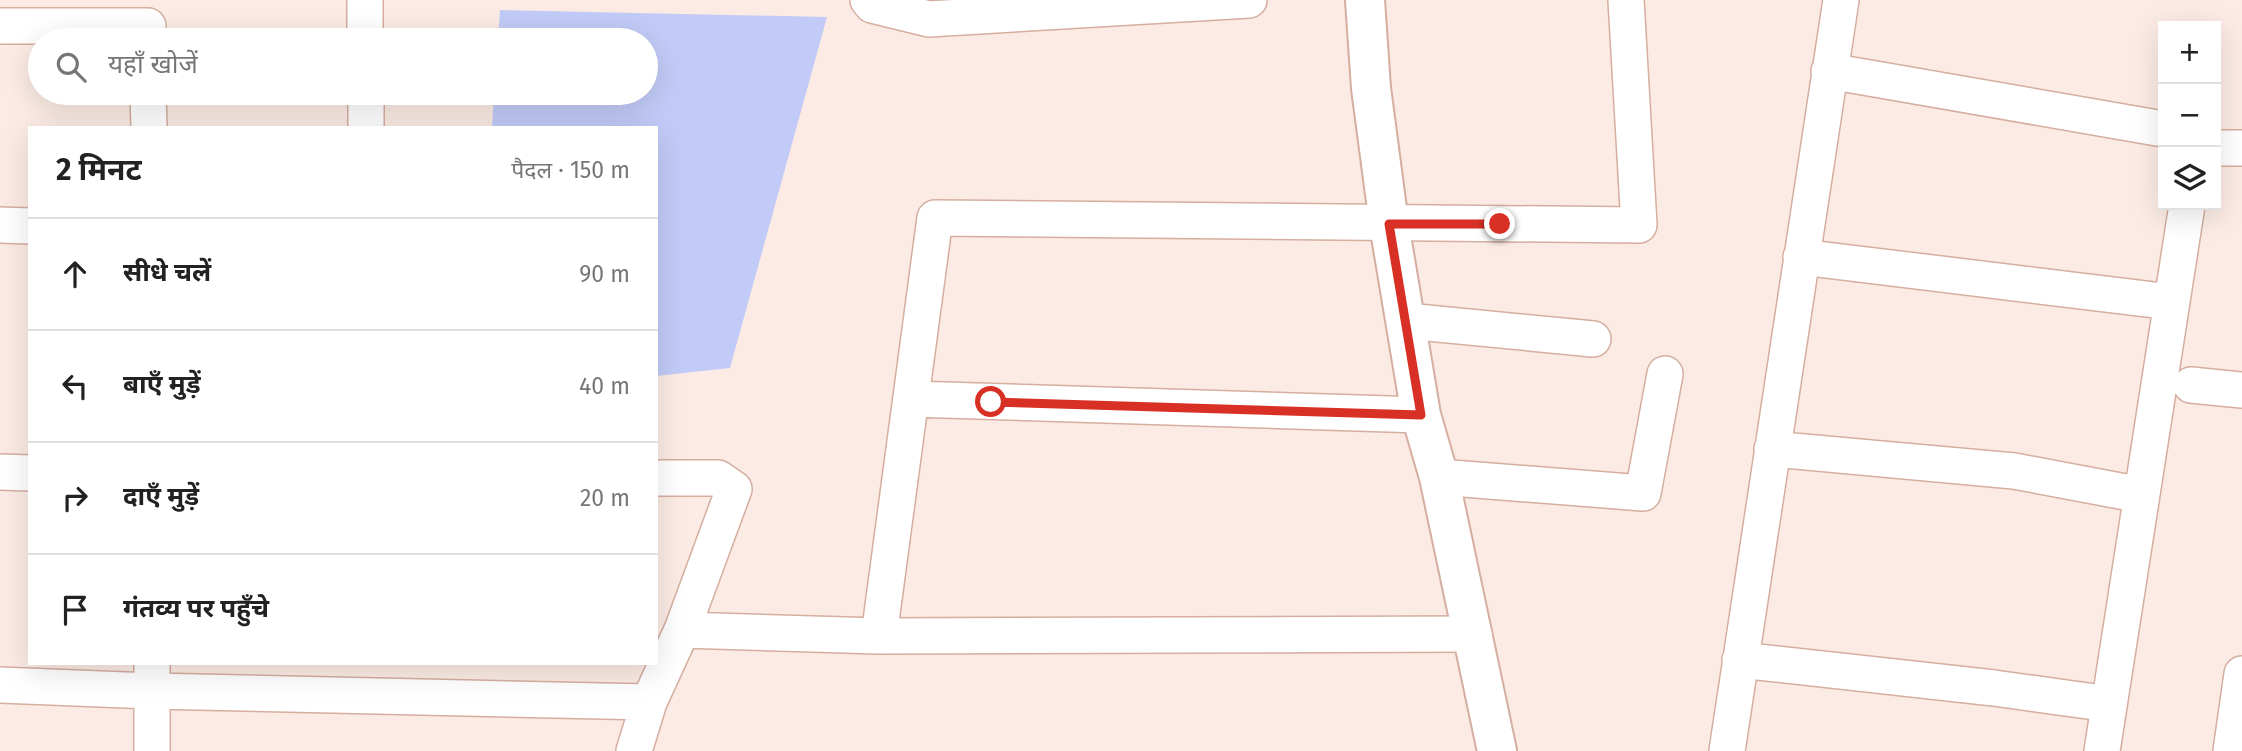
<!DOCTYPE html>
<html lang="hi">
<meta charset="utf-8">
<style>
:root{--surface:#fff;--page:#f6f6f6;--text:#222;--muted:#767676;--line:#e0e0e0}
body{margin:0;font-family:"Fira Sans","Noto Sans Devanagari",sans-serif;background:var(--page);color:var(--text)}
.controls{position:absolute;right:21px;top:21px;display:grid;overflow:hidden;border-radius:0px;box-shadow:0 7px 28px #0002}
.controls button{width:63px;height:63px;display:grid;place-items:center;padding:0;border:0;border-bottom:2px solid var(--line);background:var(--surface);color:var(--text);font:35px sans-serif}
.stop{position:absolute;width:21px;height:21px;margin:-16px;border:5px solid #d93025;border-radius:50%;background:#fff}
.stop.end{background:#d93025;border-color:#fff;box-shadow:0 2px 7px #0008}
.list{margin:0;padding:0;list-style:none}
h2{display:flex;justify-content:space-between;align-items:center;height:91px;margin:0;padding:0 28px;font-size:30px}
h2 small{font-size:23px;font-weight:400;color:var(--muted)}
.list li{display:grid;grid-template-columns:46px 1fr auto;gap:21px;align-items:center;box-sizing:border-box;height:112px;padding:0 28px;border-top:2px solid var(--line)}
.list b{display:block;font-size:26px;white-space:nowrap}
.list em{font-size:23px;font-style:normal;color:var(--muted)}
.icon{flex:none;width:38px;height:38px;fill:none;stroke:currentColor;stroke-width:2;stroke-linecap:round;stroke-linejoin:round}
.map{position:relative;flex:none;width:2242px;height:751px;overflow:hidden}
.search{position:absolute;background:var(--surface);box-shadow:0 7px 28px #0002;left:28px;top:28px;width:630px;height:77px;display:flex;align-items:center;gap:18px;box-sizing:border-box;padding:0 24px;border-radius:38px;color:var(--muted);font-size:26px}
.panel{position:absolute;background:var(--surface);box-shadow:0 7px 28px #0002;left:28px;top:126px;width:630px;height:539px;border-radius:0px}
.map>svg:first-child{display:block}
</style>
<div class="map">
<svg width="2242" height="751" viewBox="0 0 2242 751">
<rect width="100%" height="100%" fill="#fbebe4"/>
<path fill="#c2cbf7" d="M500,10L827,17L730,368L656,376V128H492L494,93H646V40H498Z"/>
<g fill="none" stroke-linecap="round" stroke-linejoin="round">
<g stroke="#d5aea0" stroke-width="38">
<path id="street" d="M365,0V40
M868,0L872,5L929,19L1249,0
M0,26H148
M1829,71L2163,129
M148,93L149,128
M366,93V128
M2216,148H2242
M0,225L30,226
M1801,257L2171,302
M1407,321L1593,339
M2191,385L2242,390
M911,399L1421,415
M1772,449L2014,471L2141,495
M0,472L30,473
M1439,477L1643,493L1665,374
M682,630L879,636L1474,634
M879,636L935,218L1639,225L1626,0
M1740,660L1994,688L2109,704
M0,685L151,691L649,702
M152,751V663
M634,751L649,702L682,630L734,489L718,478H656
M1727,751L1841,0
M2102,751L2187,205
M2231,751L2242,674"/>
</g>
<g stroke="#d5aea0" stroke-width="42">
<path id="secondary" d="M1365,0L1371,88L1389,224L1421,415L1439,477L1497,751"/>
</g>
<use href="#street" stroke="#fff" stroke-width="35"/>
<use href="#secondary" stroke="#fff" stroke-width="38"/>
</g>
<g fill="none" stroke-linecap="round" stroke-linejoin="round">
<path stroke="#d93025" stroke-width="9" d="M991,402L1421,415L1389,224H1500"/>
</g>
</svg>
<div class="controls">
<button>+</button>
<button>−</button>
<button><svg class="icon" aria-label="layers" viewBox="0 0 24 24"><path d="M12 4l9 5-9 5-9-5zM3 14l9 5 9-5"/></svg></button>
</div>
<div class="stop" style="left:991px;top:402px"></div>
<div class="stop end" style="left:1500px;top:224px"></div>
<div class="search"><svg class="icon" aria-label="search" viewBox="0 0 24 24"><circle cx="10" cy="10" r="6"/><path d="M15 15l6 6"/></svg>यहाँ खोजें</div>
<section class="panel">
<h2>2 मिनट<small>पैदल · 150 m</small></h2>
<ul class="list">
<li><svg class="icon" aria-label="ahead" viewBox="0 0 24 24"><path d="M12 20V5M6 11l6-6 6 6"/></svg><div><b>सीधे चलें</b></div><em>90 m</em></li>
<li><svg class="icon" aria-label="left" viewBox="0 0 24 24"><path d="M17 20v-9H6M10 6l-5 5 5 5"/></svg><div><b>बाएँ मुड़ें</b></div><em>40 m</em></li>
<li><svg class="icon" aria-label="right" viewBox="0 0 24 24"><path d="M7 20v-9h11M14 6l5 5-5 5"/></svg><div><b>दाएँ मुड़ें</b></div><em>20 m</em></li>
<li><svg class="icon" aria-label="arrive" viewBox="0 0 24 24"><path d="M6 21V4h12l-3 4 3 4H6"/></svg><div><b>गंतव्य पर पहुँचे</b></div></li>
</ul>
</section>
</div>
